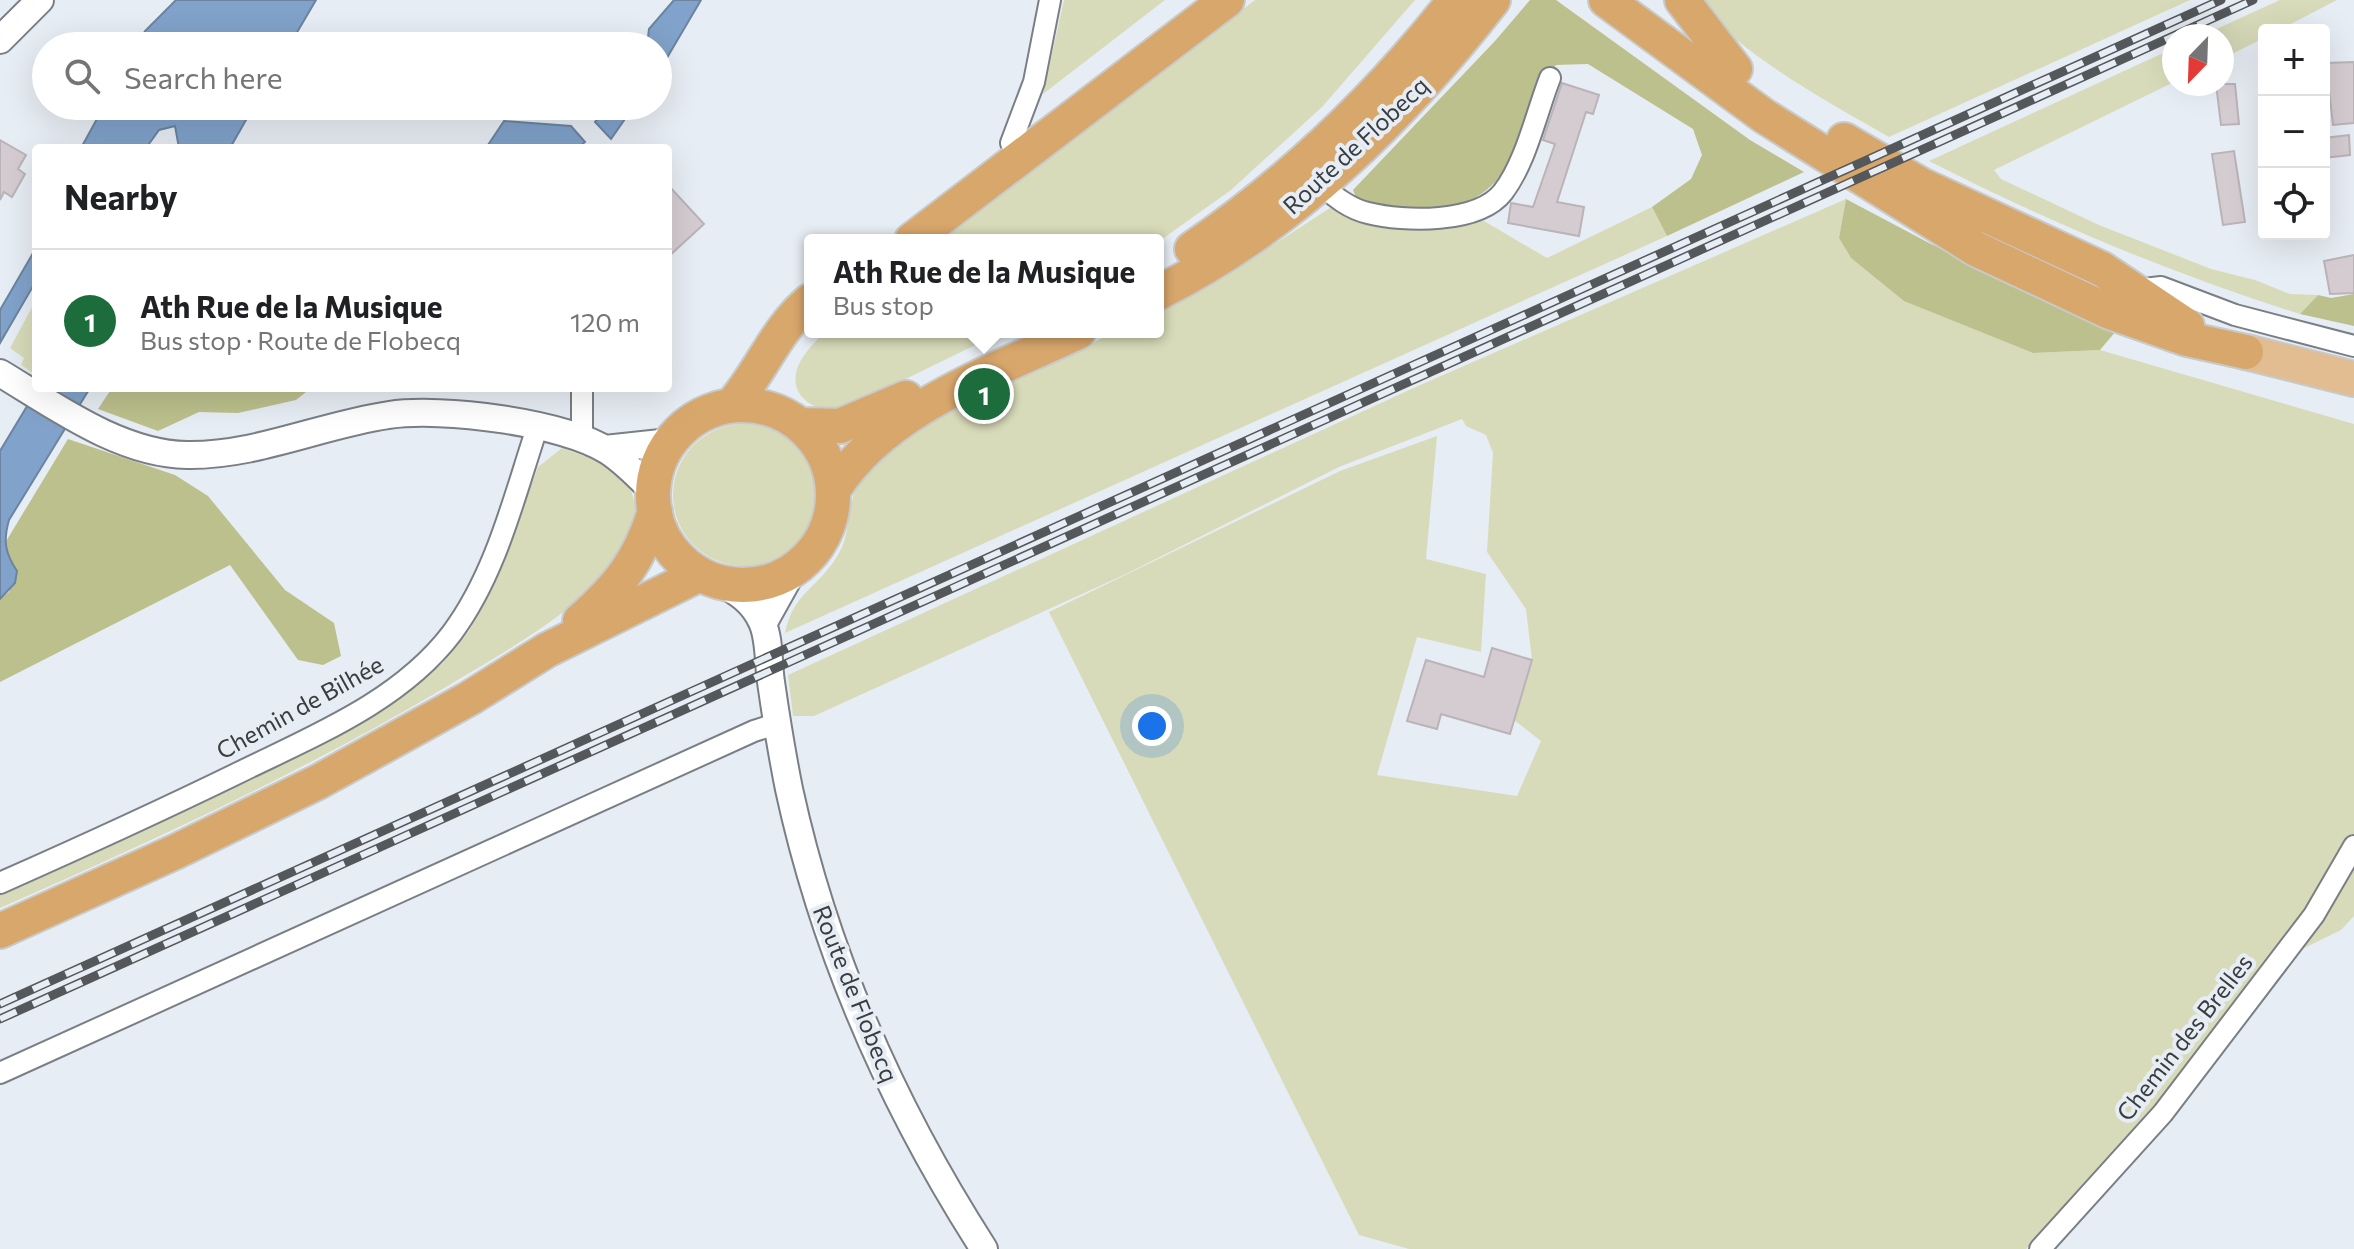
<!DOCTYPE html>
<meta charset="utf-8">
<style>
:root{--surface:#fff;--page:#f2f2f2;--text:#202124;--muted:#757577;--line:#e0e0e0;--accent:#1d6c3c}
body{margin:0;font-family:Commissioner,sans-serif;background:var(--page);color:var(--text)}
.controls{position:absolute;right:24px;top:24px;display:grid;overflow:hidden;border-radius:8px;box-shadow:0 8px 32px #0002}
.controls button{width:72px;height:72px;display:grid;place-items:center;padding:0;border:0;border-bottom:2px solid var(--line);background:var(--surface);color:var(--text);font:40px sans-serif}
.compass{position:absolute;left:2162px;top:24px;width:72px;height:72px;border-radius:50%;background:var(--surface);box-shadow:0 8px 32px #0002;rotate:203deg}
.you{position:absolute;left:1152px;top:726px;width:28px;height:28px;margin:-20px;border:6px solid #fff;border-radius:50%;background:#1a73e8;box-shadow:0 0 0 12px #1a73e833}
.badge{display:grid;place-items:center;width:52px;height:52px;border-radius:50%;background:var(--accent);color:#fff;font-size:26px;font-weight:700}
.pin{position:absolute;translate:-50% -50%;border:4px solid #fff;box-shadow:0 2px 8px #0006}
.popup{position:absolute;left:804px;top:234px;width:360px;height:104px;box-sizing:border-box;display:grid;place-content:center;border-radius:8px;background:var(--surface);filter:drop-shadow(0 2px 6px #0005);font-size:26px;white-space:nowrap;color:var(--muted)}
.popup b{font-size:30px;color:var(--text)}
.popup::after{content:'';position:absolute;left:50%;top:100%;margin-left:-16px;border:16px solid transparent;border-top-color:var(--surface)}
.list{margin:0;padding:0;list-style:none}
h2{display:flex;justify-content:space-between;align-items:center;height:104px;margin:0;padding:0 32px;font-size:34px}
h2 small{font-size:26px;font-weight:400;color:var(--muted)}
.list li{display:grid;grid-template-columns:52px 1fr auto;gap:24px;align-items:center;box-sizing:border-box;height:144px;padding:0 32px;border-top:2px solid var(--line)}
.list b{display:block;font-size:30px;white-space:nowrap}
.list p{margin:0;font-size:26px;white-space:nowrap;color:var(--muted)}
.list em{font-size:26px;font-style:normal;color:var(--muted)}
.icon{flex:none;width:44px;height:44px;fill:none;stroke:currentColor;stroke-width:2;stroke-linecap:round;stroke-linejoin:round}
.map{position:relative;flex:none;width:2354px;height:1249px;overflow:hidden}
.search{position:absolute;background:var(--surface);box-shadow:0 8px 32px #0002;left:32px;top:32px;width:640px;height:88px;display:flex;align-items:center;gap:20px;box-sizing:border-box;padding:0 28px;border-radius:44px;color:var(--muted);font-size:30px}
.panel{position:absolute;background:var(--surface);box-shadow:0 8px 32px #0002;left:32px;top:144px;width:640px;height:248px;border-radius:8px}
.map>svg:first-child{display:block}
</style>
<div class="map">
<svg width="2354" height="1249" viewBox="0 0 2354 1249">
<rect width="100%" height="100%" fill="#e7edf4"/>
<path fill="#d8dbb9" d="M1064,0H1165L1043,94Z
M1255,0H1415L1322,107L1231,190L1158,242L942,240Z
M1694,0H2190L1889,137C1820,97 1748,59 1694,0Z
M2280,0H2337L2279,30H2264V38L2222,59V36H2201Z
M2174,48V82L1994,170L2001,179L2099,225L2211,269L2255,280L2290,294L2318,295L2300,314C2172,274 2049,222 1929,161Z
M1846,199L1839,238L1851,258L1905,301L2033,353L2100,350L2354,424V916L2341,930L2280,960L2158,1103L2026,1249H1409L1359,1235L1049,612L1340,471L1437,436L1426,559L1486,574L1481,652L1417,637L1377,775L1517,796L1541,741L1514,720L1532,660L1526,609L1487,552L1493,453L1486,435L1466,426L1462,419L1339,467L1126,574L814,716H793L788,675L1418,386Z
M1652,207L1667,236L785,633C793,592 821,586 839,553C850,534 847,513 854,494C865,465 894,445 917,427L1115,332H1158V311L1207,288L1330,208L1366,218L1484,221L1547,258Z
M36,300V375L21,365L24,358L10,348Z
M825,332H1002L842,410C821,413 791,401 796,373C799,357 814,343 825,332Z
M673 495a71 71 0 1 1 142 0a71 71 0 1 1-142 0Z
M562,448L613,466V471C628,480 632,489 635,505C637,523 630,548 618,562C570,616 508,650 446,687C303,772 152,841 0,908V892L404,693L443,663L469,631L498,576L538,467Z"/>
<path fill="#bcc08c" d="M1530,0H1556L1750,140L1804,172L1667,236L1652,207L1691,179L1702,155L1693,129L1588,64L1556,65C1531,94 1525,132 1507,165C1478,219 1406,219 1357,200L1353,190L1495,41Z
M1846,199L1929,243L2116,331L2100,350L2033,353L1904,301L1851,258L1839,238Z
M2354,294V326L2300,314L2318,295L2331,298Z
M112,388H311L296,400L238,413L199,412L158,431L98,409Z
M68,439L175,475L208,496L285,590L334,623L341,656L323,665L298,660L230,565L0,682V599L9,592L17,571L7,556L5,543Z"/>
<path fill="#81a2ca" stroke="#6c84a0" stroke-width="2" d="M176,0H316L289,46H137L145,31Z
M674,0H701L658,73V46H647L649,29Z
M104,106H254L230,148H179L175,126L159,130L146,148H81Z
M608,106H634L611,139L595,122Z
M504,121L571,126L585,142L578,148H486Z
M36,248V281L0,343V310Z
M38,388L64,391L66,388H90L9,520C3,541 5,553 17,571L15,583L0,599V451Z"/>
<path fill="#d4ccd1" stroke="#bab3b8" stroke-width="2" d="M2354,62V123L2333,125L2326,63Z
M1562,83L1599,95L1593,114L1586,112L1557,202L1584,207L1579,236L1508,223L1511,203L1533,207L1555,144L1543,140Z
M2216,84H2235L2239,124L2221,125Z
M2349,135L2350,155L2324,158V138Z
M0,140L26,155L18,169L25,174L12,197L4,192L0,200Z
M2234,151L2245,222L2223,225L2212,154Z
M668,185L704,224L668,257Z
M2354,255V293L2330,294L2324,261Z
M1492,648L1532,660L1510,734L1441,714L1437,729L1407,721L1426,660L1484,677Z"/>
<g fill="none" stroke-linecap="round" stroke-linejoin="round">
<g stroke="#797f85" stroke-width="24">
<path id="minor" d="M1011,143L1034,82L1050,0
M1321,185C1335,197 1350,209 1368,213C1404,222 1478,224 1503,192C1526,162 1536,114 1550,78
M2136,290L2161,287L2235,315L2354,346
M582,441V388
M0,883C79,848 158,812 236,774C311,737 400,702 452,633C496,574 514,497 537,428
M0,1073L754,731L779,723
M2040,1249L2163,1113L2314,915L2354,846"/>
</g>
<g stroke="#797f85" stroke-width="30">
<path id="tertiary" d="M0,40L40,0
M0,373C55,406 120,454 187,455C256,456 321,425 389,415C442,407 562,422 608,451C625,462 639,477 653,491
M605,449L670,442
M719,582C738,592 753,602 762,622C770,639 768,663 771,682C776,717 782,754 789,789C825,955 892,1106 984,1249
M763,624L792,572"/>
</g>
<g stroke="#c8c9c9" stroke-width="38">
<path id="primary" d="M2246,352L2354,379"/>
</g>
<g stroke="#c8c9c9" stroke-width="38">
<path id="trunk" d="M1606,0L1764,116L1976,249L2110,312L2187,339L2246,352
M1682,0L1735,69
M1844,140L1921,185L2102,269L2187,326
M912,240L1227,0
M1192,249C1293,180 1380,96 1455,0
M1158,293C1293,225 1401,118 1493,0
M653 495a90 90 0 1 1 180 0a90 90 0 1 1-180 0Z
M732,405C761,372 776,329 810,301
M801,425L840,426L906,398
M834,489C885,408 994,372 1078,332
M580,621C619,586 639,562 655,511
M0,931L175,852L320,781L470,698L547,650L700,574"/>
</g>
<use href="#minor" stroke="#fff" stroke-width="20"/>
<use href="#tertiary" stroke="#fff" stroke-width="26"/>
<use href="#primary" stroke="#e2bd91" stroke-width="34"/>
<use href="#trunk" stroke="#d8a76c" stroke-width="34"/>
<g stroke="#55585b" stroke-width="9">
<path id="rail" d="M0,1004L2221,0
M0,1019L2253,0"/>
</g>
<use href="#rail" stroke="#e7edf4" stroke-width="6" stroke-dasharray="18" stroke-linecap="butt"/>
</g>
<g text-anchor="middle" stroke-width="8" stroke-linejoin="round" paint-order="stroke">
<g font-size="24" fill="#3a3d3f" stroke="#e7edf4">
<text transform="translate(1356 146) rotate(-43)" y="8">Route de Flobecq</text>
<text transform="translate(300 708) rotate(-29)" y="8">Chemin de Bilhée</text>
<text transform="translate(855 994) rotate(68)" y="8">Route de Flobecq</text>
<text transform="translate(2185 1038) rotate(-52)" y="8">Chemin des Brelles</text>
</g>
</g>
</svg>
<div class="controls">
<button>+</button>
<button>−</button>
<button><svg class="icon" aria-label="locate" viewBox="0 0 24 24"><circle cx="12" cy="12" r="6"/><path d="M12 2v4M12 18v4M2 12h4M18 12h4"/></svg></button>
</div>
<svg class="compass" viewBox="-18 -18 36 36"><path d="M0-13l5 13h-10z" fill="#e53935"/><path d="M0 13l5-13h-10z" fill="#757577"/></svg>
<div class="you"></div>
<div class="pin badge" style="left:984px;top:394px">1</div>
<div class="popup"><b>Ath Rue de la Musique</b>Bus stop</div>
<div class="search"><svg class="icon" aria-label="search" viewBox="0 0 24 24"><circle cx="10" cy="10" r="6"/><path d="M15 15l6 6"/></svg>Search here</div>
<section class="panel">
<h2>Nearby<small></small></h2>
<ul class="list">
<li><span class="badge">1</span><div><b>Ath Rue de la Musique</b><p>Bus stop · Route de Flobecq</p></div><em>120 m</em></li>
</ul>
</section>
</div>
